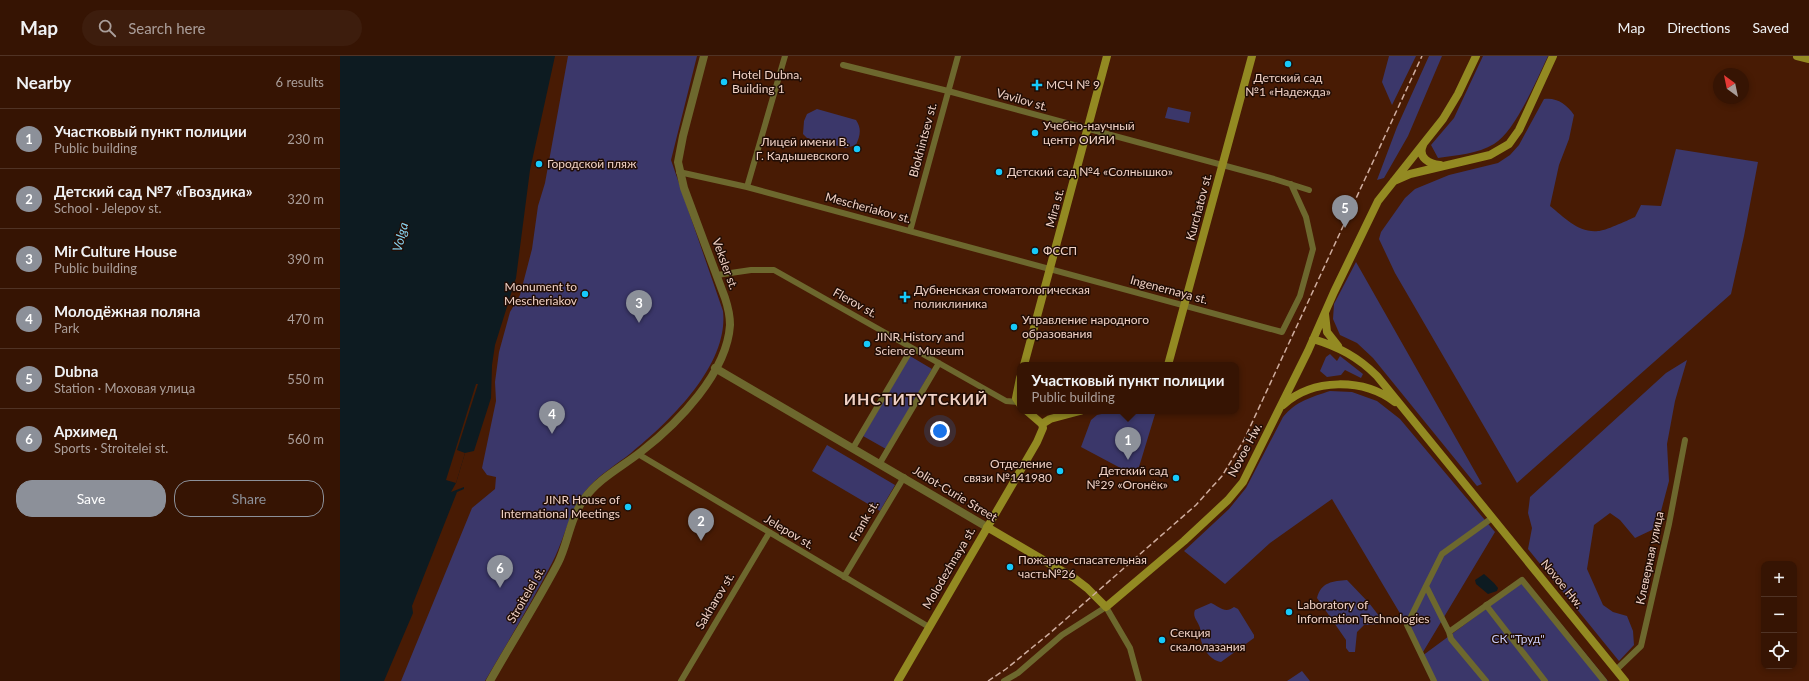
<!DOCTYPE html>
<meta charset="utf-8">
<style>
:root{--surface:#361403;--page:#3d1d0d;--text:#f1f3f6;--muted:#aa9e9a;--line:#503325;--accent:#8c9099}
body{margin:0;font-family:Lato,sans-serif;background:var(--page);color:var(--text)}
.controls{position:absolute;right:12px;bottom:12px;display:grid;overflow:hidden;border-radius:8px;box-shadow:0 2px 6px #0003}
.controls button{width:36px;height:36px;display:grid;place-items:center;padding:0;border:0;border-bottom:1px solid var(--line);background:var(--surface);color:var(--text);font:20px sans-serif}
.compass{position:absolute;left:1373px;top:12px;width:36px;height:36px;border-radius:50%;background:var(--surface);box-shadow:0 2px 6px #0003;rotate:327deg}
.you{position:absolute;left:600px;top:375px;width:14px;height:14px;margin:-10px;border:3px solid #fff;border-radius:50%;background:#1a73e8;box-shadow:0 0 0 6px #1a73e833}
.badge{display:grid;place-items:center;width:26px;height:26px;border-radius:50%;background:var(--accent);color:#fff;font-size:13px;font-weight:700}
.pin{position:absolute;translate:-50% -33px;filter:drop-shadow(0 1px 2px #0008)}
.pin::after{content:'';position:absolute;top:21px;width:14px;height:12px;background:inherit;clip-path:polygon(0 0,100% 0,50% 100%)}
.popup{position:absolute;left:677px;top:306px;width:222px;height:52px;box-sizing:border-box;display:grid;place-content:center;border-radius:8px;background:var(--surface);filter:drop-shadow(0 1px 3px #0005);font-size:13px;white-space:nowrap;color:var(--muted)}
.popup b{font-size:15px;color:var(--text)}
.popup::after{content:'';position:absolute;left:50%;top:100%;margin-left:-8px;border:8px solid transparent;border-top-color:var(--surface)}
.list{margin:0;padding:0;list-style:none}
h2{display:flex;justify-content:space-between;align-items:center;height:52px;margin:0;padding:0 16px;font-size:17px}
h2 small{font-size:13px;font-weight:400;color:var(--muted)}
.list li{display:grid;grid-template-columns:26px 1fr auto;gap:12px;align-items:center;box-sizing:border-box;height:60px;padding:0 16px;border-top:1px solid var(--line)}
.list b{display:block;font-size:15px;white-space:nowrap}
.list p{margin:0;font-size:13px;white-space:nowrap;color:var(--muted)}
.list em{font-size:13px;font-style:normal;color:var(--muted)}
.actions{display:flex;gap:8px;padding:12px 16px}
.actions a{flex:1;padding:9px 0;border:1px solid var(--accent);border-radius:16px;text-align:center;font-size:14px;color:var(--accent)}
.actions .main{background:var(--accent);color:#fff}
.icon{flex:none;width:22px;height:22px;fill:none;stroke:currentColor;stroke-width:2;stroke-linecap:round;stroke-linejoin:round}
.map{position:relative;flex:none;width:1469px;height:625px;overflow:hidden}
header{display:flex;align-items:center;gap:24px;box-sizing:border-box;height:56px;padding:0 20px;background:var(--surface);border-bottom:1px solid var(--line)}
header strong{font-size:19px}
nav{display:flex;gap:22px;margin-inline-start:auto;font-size:14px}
.search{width:280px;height:36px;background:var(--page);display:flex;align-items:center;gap:10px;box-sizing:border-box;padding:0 14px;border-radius:22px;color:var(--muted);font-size:15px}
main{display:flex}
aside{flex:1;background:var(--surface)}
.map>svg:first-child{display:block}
</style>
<header>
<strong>Map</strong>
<div class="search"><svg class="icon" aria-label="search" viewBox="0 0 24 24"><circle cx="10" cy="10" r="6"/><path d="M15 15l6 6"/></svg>Search here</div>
<nav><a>Map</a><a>Directions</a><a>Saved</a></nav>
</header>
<main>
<aside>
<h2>Nearby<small>6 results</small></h2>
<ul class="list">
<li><span class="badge">1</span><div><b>Участковый пункт полиции</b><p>Public building</p></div><em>230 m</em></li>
<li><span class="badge">2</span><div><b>Детский сад №7 «Гвоздика»</b><p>School · Jelepov st.</p></div><em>320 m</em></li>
<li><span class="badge">3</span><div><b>Mir Culture House</b><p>Public building</p></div><em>390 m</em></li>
<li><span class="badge">4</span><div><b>Молодёжная поляна</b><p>Park</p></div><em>470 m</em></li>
<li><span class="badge">5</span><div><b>Dubna</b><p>Station · Моховая улица</p></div><em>550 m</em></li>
<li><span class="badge">6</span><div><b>Архимед</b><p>Sports · Stroitelei st.</p></div><em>560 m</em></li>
</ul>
<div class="actions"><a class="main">Save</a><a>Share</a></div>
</aside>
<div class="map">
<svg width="1469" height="625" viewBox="0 0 1469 625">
<rect width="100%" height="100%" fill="#481b04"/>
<path fill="#3b376a" d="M228,0H357L331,104L383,255C389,309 330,365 291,397C277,408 259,419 247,433C229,455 225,482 212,507C191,547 168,586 145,625H61L132,452L155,433L156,421L147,419L142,412L156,345L155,326L159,296L170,256L180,239L192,193L198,150L205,127Z
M1049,0H1076L1052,49L1042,26Z
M1089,0H1102L1068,80L1044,122L1037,124L1057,71Z
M1143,0H1208C1197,23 1175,76 1154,88C1138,98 1116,99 1098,102L1091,89L1114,62Z
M1204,43C1216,41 1227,48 1234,59L1229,83L1219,109L1210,150C1224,161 1238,177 1258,175C1265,175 1286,165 1295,161L1301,149L1321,150L1336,93L1418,106L1404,180L1391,238L1177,427L1055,217L1039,183L1041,176L1065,142L1075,133L1109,119L1158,107L1170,99L1179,89Z
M828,51L851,56L849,67L825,62Z
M477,53L516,64C522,73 520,80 516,89L506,92L467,82L463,78L464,65L467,58Z
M1016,206L1142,428L1137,430L1033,302L1017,287L1000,279L993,263L994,248Z
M990,298L997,305L1000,300L1023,318L1021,322L1005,314L1001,319L987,321L980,315L986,301Z
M570,300L592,313L546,393L523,380Z
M1347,304L1335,345L1327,388L1329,425L1320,459L1314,473L1295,482L1280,464L1270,457L1254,469L1247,513L1263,549L1273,556L1287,560L1293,575L1294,589L1279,605L1188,493L1192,472L1188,457L1190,441L1326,317Z
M990,335L1012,336L1037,345L1060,363L1155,476L1083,596L992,443L930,487L885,528L844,495L889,453L906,432L943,361C956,345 972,341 990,335Z
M775,355H816L799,411L788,416L741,391L751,364L757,359Z
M487,389L555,429L540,455L472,415Z
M1007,524L1029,547L1043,565L1039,568L1024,569L1017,576L1015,596H1009L1006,592V584L977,542C981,526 993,525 1007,524Z
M1185,524L1268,625H1095L1082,600Z
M871,547C880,551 885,558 894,551L898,553L914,579V582L881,606C873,605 864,596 862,587C860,583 861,577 860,572C858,565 852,561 855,554Z
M962,615L970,625H947Z"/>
<path fill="#0d1b21" d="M0,0H215L190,114L176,222L155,289L152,309L151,342L134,395L125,397L116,427L111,436L124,431V433L117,436L72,550L73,557L44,625H0Z
M1144,518L1154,527L1158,532L1157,535L1148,538L1136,528L1135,524Z"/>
<path fill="#481b04" d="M136,328H138L117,394L125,397L116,427L106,424Z"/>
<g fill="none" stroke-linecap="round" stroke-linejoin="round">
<path stroke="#6d682e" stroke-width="6" d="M503,9L608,35L934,123L969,134
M339,116L407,131L942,276L960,240L973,193L966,161L951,128
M407,131L445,0
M570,175L618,0
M377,219L411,214H434L666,345L678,346
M513,392L572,292
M298,398L589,571
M540,407L599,307
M1152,462L1102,498L1086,530L1109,576L1182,524L1264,625
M504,521L564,421
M1086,530L1067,569L1094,625
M1146,549L1205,625
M1109,576L1111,583L1146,625
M1276,614L1301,590L1329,468L1345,384
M341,625L429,477
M664,625L678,617L722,579L766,551L790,592L799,625"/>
<path stroke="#6d682e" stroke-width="8" d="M375,312L647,471
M150,625C172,586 197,547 218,507C228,487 230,462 244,443C259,422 282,411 302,395C338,367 387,317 390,269C390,260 388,251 385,242L344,132L338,106L343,80L364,0"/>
<path stroke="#938a22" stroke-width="8" d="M1457,0L1469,3
M1083,89C1077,102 1090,108 1100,109
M1054,125L1070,118L1150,99L1169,88L1179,74L1213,0
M985,258L987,276L998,290
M973,283C999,291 1018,301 1037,320L1285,625
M684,309L767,0
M828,309L912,0
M680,322L676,342L680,348
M943,349C973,322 1023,322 1055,346
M687,355L702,368
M702,368L710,363L740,355
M647,471L734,522L747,532L766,551L844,485L888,444L903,426L968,295L994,236L1038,145L1103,63L1118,38L1136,0
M558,625L697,386L703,372L702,368"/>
<path stroke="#cfad9f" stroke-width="1.5" stroke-dasharray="6 3" stroke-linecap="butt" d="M648,625L666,613L710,577L856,449L882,420L904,384L1082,0"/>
</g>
<g fill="#16cafb" stroke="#210d05" stroke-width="1.5">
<circle cx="948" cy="8" r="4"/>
<circle cx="384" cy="26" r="4"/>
<path d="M695 23h4v4h4v4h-4v4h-4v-4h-4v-4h4z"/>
<circle cx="695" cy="77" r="4"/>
<circle cx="517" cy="93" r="4"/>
<circle cx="199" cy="108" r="4"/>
<circle cx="659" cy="116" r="4"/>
<circle cx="695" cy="195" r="4"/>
<circle cx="245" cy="238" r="4"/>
<path d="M563 235h4v4h4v4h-4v4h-4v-4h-4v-4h4z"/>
<circle cx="674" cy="271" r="4"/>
<circle cx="527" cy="288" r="4"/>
<circle cx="720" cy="415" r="4"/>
<circle cx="836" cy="422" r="4"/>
<circle cx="288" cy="451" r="4"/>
<circle cx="670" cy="511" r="4"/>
<circle cx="949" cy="556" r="4"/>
<circle cx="822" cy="584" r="4"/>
</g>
<g text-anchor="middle" stroke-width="3" stroke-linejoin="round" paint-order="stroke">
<g font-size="12" fill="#f0d1c5" stroke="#210d05" text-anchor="start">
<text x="392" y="23">Hotel Dubna,<tspan x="392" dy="14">Building 1</tspan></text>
<text x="948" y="26" text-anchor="middle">Детский сад<tspan x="948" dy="14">№1 «Надежда»</tspan></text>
<text x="706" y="33">МСЧ № 9</text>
<text x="703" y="74">Учебно-научный<tspan x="703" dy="14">центр ОИЯИ</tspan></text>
<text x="509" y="90" text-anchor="end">Лицей имени В.<tspan x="509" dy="14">Г. Кадышевского</tspan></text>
<text x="207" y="112">Городской пляж</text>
<text x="667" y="120">Детский сад №4 «Солнышко»</text>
<text x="703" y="199">ФССП</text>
<text x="237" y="235" text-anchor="end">Monument to<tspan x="237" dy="14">Mescheriakov</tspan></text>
<text x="574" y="238">Дубненская стоматологическая<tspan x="574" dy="14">поликлиника</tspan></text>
<text x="682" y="268">Управление народного<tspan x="682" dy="14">образования</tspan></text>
<text x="535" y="285">JINR History and<tspan x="535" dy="14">Science Museum</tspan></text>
<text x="712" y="412" text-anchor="end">Отделение<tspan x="712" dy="14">связи №141980</tspan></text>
<text x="828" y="419" text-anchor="end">Детский сад<tspan x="828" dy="14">№29 «Огонёк»</tspan></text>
<text x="280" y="448" text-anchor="end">JINR House of<tspan x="280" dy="14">International Meetings</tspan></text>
<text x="678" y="508">Пожарно-спасательная<tspan x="678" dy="14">часть№26</tspan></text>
<text x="957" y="553">Laboratory of<tspan x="957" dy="14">Information Technologies</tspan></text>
<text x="830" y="581">Секция<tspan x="830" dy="14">скалолазания</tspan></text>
</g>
<g font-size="12" fill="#f0d1c5" stroke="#210d05">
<text transform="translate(682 44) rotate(16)" y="4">Vavilov st.</text>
<text transform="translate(583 84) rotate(-75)" y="4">Blokhintsev st.</text>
<text transform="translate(859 151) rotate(-75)" y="4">Kurchatov st.</text>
<text transform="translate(528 152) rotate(15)" y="4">Mescheriakov st.</text>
<text transform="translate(715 152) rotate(-75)" y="4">Mira st.</text>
<text transform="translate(385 208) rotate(70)" y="4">Veksler st.</text>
<text transform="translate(829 234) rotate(15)" y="4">Ingenernaya st.</text>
<text transform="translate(515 247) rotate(29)" y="4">Flerov st.</text>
<text transform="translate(905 394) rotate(-62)" y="4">Novoe Hw.</text>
<text transform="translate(615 438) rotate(31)" y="4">Joliot-Curie Street</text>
<text transform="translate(524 465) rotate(-59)" y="4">Frank st.</text>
<text transform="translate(449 476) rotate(31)" y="4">Jelepov st.</text>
<text transform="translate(1310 502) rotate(-78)" y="4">Клеверная улица</text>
<text transform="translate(609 512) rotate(-60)" y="4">Molodezhnaya st.</text>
<text transform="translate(1222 528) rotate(51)" y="4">Novoe Hw.</text>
<text transform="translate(186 539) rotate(-60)" y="4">Stroitelei st.</text>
<text transform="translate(375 545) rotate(-59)" y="4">Sakharov st.</text>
</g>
<g font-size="12" fill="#cacbf5" stroke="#210d05">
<text x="1178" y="587">СК "Труд"</text>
</g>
<g font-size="13" font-style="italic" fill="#89d7f5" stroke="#210d05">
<text transform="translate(60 181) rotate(-76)" y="5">Volga</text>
</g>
<g font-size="16" font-weight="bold" letter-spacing="1" fill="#f0d1c5" stroke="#210d05">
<text x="576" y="349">ИНСТИТУТСКИЙ</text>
</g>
</g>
</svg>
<div class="controls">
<button>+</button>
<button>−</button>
<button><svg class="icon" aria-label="locate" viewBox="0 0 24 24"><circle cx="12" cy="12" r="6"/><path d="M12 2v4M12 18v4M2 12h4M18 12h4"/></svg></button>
</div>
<svg class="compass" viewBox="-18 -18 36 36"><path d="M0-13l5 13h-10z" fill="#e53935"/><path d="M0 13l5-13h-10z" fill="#aa9e9a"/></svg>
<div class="you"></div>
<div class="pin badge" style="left:788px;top:404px">1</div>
<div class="popup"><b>Участковый пункт полиции</b>Public building</div>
<div class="pin badge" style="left:361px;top:485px">2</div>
<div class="pin badge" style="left:299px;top:267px">3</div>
<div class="pin badge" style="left:212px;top:378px">4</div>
<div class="pin badge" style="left:1005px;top:172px">5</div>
<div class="pin badge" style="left:160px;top:532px">6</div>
</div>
</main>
